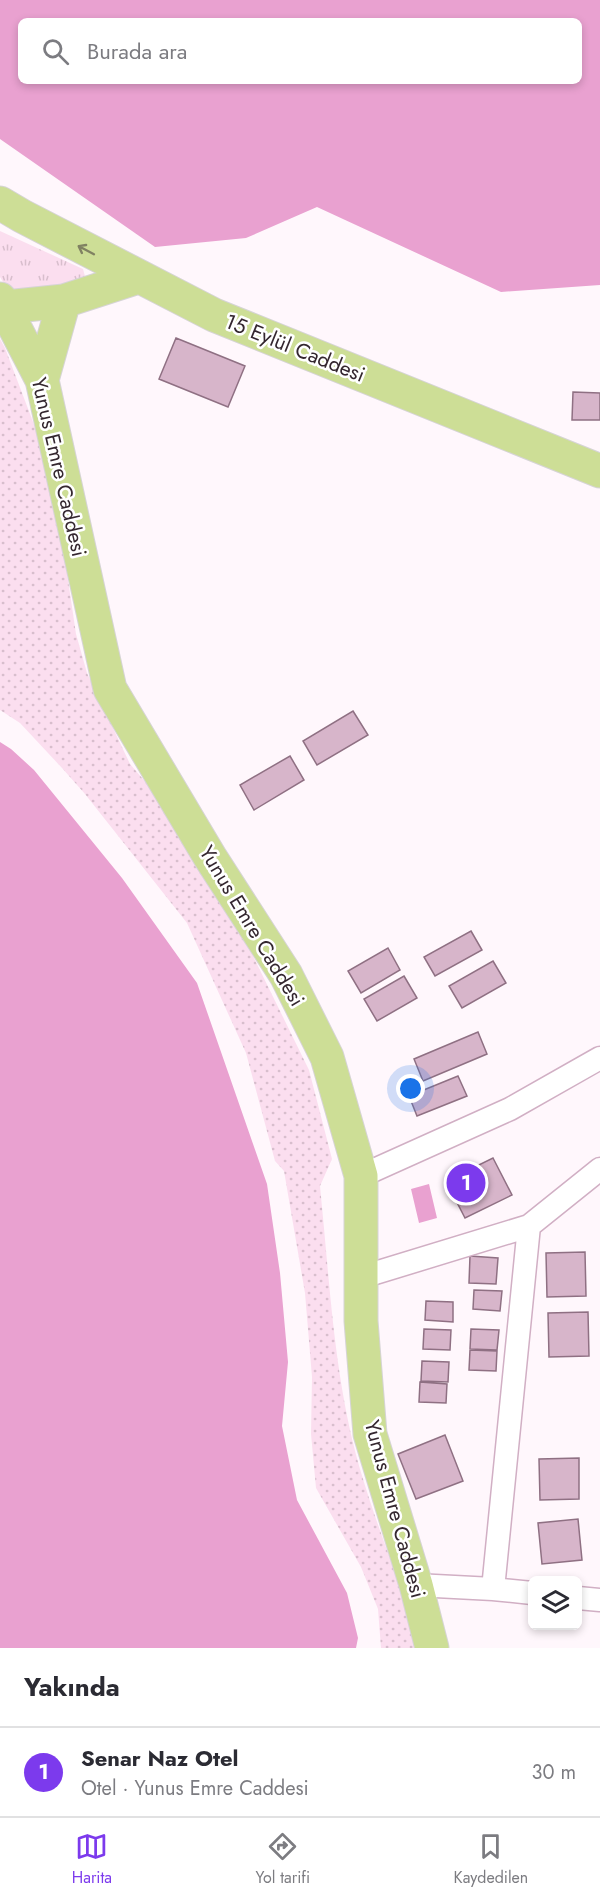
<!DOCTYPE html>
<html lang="tr">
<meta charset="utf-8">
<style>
:root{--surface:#fff;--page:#f2f2f3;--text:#2b2b33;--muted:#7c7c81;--line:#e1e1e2;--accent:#7c3aed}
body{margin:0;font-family:Jost,sans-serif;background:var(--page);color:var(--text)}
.controls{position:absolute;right:18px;bottom:18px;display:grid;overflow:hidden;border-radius:9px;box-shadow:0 3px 9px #0003}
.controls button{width:54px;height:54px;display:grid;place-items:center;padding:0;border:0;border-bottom:2px solid var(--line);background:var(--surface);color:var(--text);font:30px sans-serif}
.you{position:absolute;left:411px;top:1089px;width:21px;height:21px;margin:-15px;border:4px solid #fff;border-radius:50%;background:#1a73e8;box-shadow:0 0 0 9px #1a73e833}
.badge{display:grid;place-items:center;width:39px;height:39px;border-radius:50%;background:var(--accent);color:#fff;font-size:20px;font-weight:700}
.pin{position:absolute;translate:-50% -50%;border:3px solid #fff;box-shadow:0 2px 6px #0006}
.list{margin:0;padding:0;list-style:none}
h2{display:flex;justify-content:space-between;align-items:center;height:78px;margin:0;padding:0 24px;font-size:26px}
h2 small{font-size:20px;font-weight:400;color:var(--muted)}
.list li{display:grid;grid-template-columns:39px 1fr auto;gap:18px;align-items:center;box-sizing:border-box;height:90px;padding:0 24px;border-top:2px solid var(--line)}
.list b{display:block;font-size:22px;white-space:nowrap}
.list p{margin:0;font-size:20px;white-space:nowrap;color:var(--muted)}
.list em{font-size:20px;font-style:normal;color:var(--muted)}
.icon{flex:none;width:33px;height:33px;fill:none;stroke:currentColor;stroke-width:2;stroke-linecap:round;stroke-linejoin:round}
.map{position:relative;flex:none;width:600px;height:1648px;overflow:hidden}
.search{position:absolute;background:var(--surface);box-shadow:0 3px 9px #0003;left:18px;right:18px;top:18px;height:66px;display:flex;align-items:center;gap:15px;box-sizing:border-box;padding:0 21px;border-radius:9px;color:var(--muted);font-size:22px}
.sheet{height:168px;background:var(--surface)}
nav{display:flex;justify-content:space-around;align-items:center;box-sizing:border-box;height:84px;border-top:2px solid var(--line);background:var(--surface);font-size:16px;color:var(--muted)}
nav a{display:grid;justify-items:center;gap:3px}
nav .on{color:var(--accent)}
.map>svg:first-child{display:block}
</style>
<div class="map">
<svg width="600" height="1648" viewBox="0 0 600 1648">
<defs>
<pattern id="grass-tufts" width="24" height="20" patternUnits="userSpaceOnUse" patternTransform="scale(1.5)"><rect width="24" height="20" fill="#fbdeef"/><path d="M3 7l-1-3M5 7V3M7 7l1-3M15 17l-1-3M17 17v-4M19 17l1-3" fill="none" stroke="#d8becd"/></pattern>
<pattern id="park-dots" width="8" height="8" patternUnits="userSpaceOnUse" patternTransform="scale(1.5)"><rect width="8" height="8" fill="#fbdeef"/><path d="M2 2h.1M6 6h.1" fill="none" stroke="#d8becd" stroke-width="1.8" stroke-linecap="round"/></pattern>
</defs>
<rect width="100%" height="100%" fill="#fff7fc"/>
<path fill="url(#grass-tufts)" d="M0,231L83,269L86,280L11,295L0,277Z"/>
<path fill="url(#park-dots)" d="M0,339L5,348L41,443L59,519L76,634L87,673L130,764L210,857L253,956L309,1070L332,1159L320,1186C330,1284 334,1385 363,1479C380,1536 404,1591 421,1648H381L378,1609L361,1567L316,1488L311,1434L312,1377L305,1293L284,1171L275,1161L246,1053L187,923L85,794L62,768L20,723L0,710Z"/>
<path fill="#e9a1d0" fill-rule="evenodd" d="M0,0H600V285L501,292L317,207L246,238L155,247L0,139ZM21,21H579V81H21Z
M0,742L11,749L34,770L122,878L197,983L267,1184L280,1273L288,1362L282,1426L297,1500L347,1593L358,1638L356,1648H0Z
M429,1184L437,1218L419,1223L411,1189Z"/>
<path fill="#d7b5ca" stroke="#8f7083" stroke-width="1.5" d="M176,338L245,366L228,407L159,379Z
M573,392L600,393V420H572Z
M353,711L368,735L317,765L303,741Z
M290,756L304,780L254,810L240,785Z
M471,931L482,950L435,976L424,957Z
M388,948L400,970L361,993L348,971Z
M493,961L506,983L462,1008L449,986Z
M404,976L417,998L377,1021L364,999Z
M478,1032L487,1054L423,1081L414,1059Z
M458,1076L467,1096L417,1116L409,1096Z
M493,1158L512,1195L465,1218L446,1181Z
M585,1252L586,1296L547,1297L546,1253Z
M470,1256L498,1258L496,1284L469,1283Z
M474,1290L502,1291L500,1311L473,1309Z
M426,1301L453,1302V1322L425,1320Z
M588,1312L589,1356L549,1357L548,1313Z
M424,1329L451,1330L450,1350L423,1349Z
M471,1329L499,1330L497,1350L470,1349Z
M470,1350L497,1351L496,1371L469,1370Z
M422,1361L449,1362L448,1382L421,1381Z
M420,1382L447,1384L446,1403L419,1402Z
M445,1435L463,1481L416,1499L398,1454Z
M579,1458V1499L540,1500L539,1459Z
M578,1519L582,1560L542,1564L538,1523Z"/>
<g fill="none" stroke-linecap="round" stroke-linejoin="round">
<g stroke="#d1afc4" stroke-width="25">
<path id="minor" d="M361,1176L510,1109L600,1058
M362,1277L529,1226L600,1169
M416,1585L493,1589L532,1593
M493,1589L529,1226
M578,1598L600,1600"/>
</g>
<g stroke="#d6d4d5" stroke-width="35">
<path id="primary" d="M0,203L22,216L214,315L600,471
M0,299L42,380L110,689L210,857L286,975L327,1057L361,1176V1321L370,1434L416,1585L432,1648
M0,305L6,307L64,301L138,277
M42,380L64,301"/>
</g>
<use href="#minor" stroke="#fff" stroke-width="22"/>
<use href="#primary" stroke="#cdde96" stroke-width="33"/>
</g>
<defs><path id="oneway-shaft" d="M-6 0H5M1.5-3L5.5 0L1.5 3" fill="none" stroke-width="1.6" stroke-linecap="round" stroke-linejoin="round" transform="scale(1.5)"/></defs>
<use stroke="#808262" href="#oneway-shaft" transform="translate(86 250) rotate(-152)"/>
<g text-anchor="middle" stroke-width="5" stroke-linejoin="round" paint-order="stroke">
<g font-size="21" fill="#34272f" stroke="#fff">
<text transform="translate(295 348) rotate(22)" y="7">15 Eylül Caddesi</text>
<text transform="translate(59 467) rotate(77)" y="7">Yunus Emre Caddesi</text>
<text transform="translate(252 926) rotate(59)" y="7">Yunus Emre Caddesi</text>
<text transform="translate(395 1509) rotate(75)" y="7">Yunus Emre Caddesi</text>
</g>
</g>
</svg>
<div class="controls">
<button><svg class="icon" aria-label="layers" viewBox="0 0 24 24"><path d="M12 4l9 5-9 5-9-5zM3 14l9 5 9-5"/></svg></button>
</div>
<div class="you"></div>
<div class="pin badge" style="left:466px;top:1183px">1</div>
<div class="search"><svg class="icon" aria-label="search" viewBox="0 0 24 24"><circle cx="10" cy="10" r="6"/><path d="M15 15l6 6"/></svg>Burada ara</div>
</div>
<section class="sheet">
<h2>Yakında<small></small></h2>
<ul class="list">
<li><span class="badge">1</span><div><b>Senar Naz Otel</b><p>Otel · Yunus Emre Caddesi</p></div><em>30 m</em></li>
</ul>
</section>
<nav>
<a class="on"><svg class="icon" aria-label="map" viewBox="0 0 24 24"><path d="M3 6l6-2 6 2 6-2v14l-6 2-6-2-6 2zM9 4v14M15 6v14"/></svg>Harita</a>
<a><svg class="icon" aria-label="directions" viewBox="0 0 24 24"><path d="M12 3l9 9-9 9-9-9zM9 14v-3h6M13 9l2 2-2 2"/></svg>Yol tarifi</a>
<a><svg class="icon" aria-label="saved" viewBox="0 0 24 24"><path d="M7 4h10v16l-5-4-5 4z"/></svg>Kaydedilen</a>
</nav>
